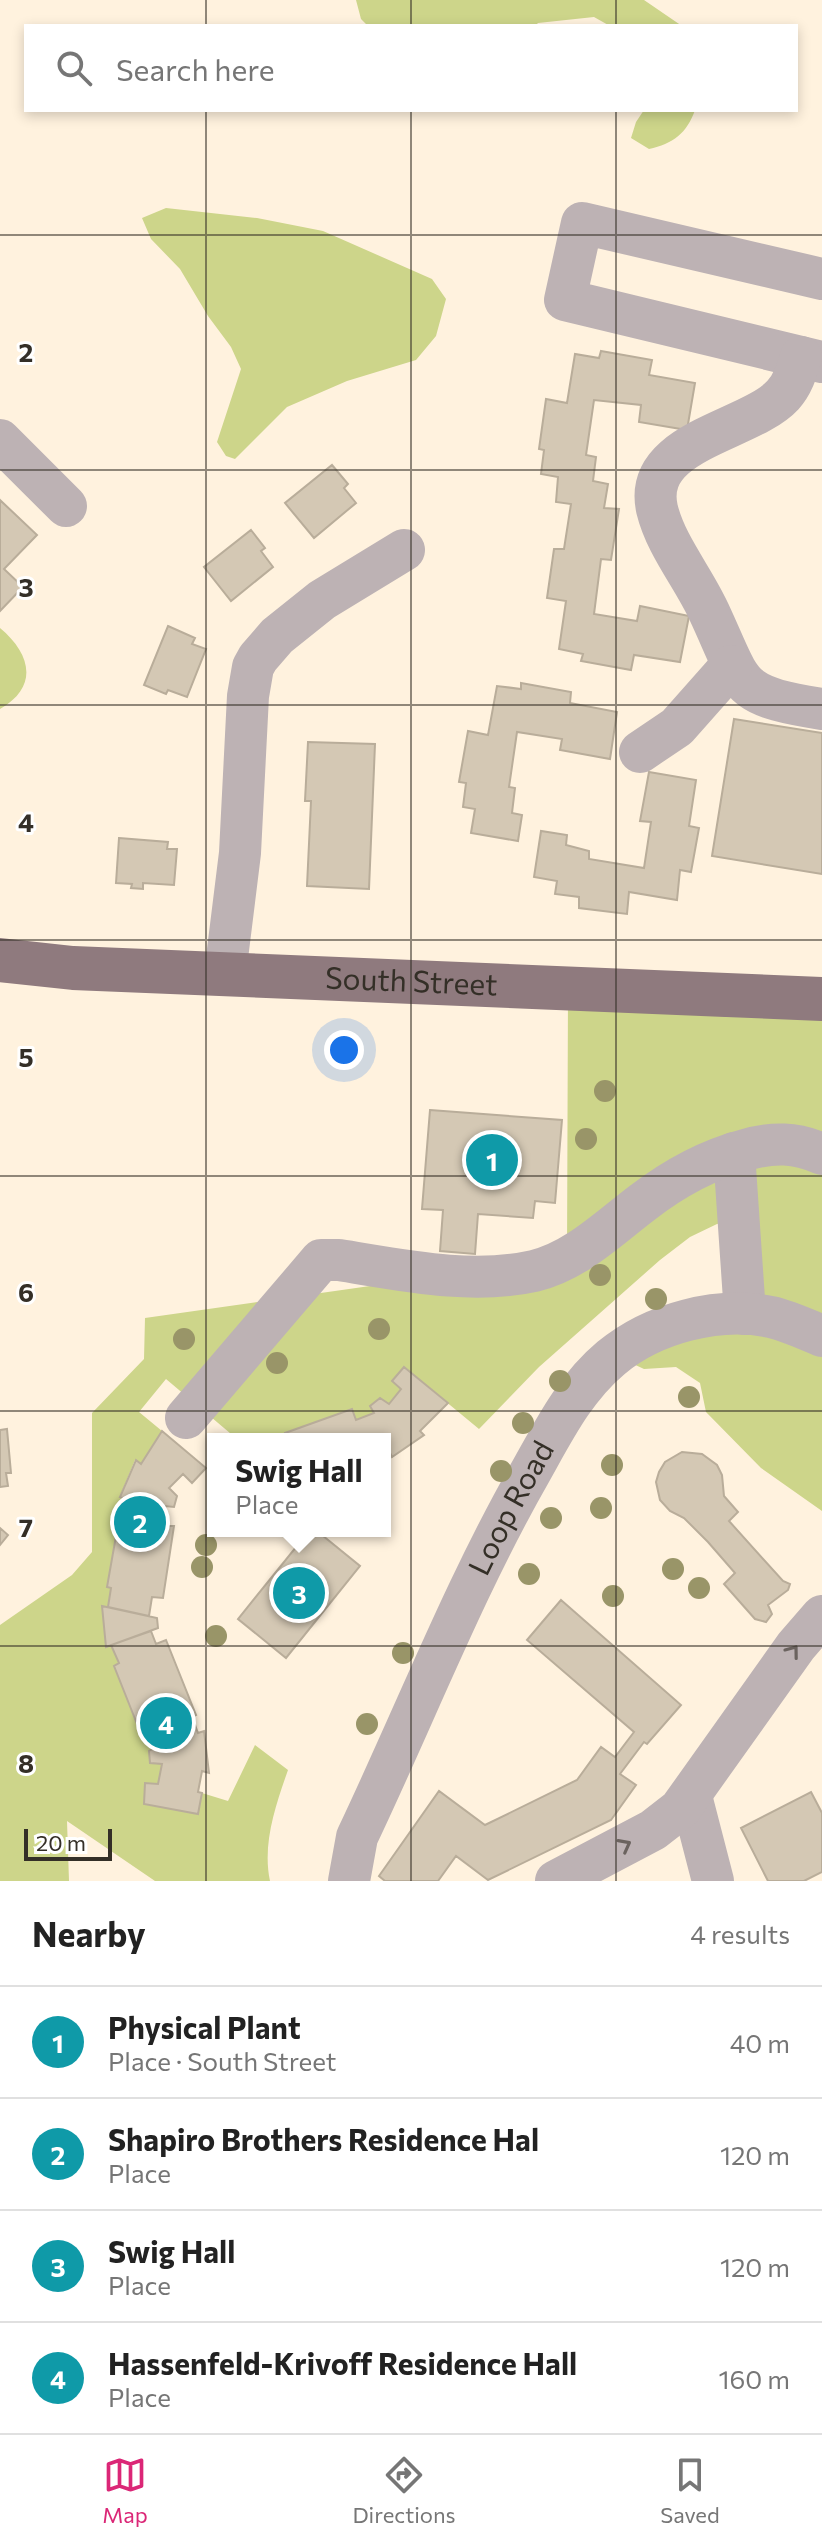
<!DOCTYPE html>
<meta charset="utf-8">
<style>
:root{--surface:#fff;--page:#f2f2f2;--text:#222;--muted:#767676;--line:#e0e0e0;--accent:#db2777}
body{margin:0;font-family:Commissioner,sans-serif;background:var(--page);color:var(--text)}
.scale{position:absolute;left:24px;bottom:20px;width:88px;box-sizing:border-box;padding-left:8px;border:4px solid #342f27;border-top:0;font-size:22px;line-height:28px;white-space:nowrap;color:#342f27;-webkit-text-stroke:6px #fff;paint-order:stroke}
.you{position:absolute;left:344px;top:1050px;width:28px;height:28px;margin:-20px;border:6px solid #fff;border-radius:50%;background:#1a73e8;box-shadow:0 0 0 12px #1a73e833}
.badge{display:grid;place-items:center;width:52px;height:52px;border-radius:50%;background:var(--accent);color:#fff;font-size:26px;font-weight:700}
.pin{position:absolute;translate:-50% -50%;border:4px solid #fff;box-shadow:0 2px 8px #0006}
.popup{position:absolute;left:207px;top:1433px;width:184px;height:104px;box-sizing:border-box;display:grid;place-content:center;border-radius:0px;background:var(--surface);filter:drop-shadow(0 2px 6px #0005);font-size:26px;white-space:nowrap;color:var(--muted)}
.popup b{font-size:30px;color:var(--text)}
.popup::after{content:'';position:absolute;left:50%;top:100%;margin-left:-16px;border:16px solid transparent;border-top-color:var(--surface)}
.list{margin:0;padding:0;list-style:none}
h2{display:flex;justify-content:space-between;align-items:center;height:104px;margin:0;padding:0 32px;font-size:34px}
h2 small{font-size:26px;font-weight:400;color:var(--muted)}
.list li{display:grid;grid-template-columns:52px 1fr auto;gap:24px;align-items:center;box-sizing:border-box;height:112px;padding:0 32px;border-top:2px solid var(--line)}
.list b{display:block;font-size:30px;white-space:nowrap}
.list p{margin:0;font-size:26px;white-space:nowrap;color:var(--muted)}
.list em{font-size:26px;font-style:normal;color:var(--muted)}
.icon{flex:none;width:44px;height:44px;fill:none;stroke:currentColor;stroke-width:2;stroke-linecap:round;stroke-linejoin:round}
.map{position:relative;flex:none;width:822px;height:1881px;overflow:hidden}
.search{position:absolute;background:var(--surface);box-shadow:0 4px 12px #0003;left:24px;right:24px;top:24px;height:88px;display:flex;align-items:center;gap:20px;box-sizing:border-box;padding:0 28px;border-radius:0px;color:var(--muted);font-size:30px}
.sheet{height:552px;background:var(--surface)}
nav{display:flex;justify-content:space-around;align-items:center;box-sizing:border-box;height:112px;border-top:2px solid var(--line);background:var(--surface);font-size:22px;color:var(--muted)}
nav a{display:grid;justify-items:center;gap:4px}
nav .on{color:var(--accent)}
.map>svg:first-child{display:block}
</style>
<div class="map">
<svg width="822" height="1881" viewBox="0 0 822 1881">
<rect width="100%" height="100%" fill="#fff2de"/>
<path fill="#cdd58a" d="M356,0H644L682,26H610L594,17L538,23L535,26H368L361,19Z
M644,110H695C687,133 673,144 649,149L631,138L636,122Z
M166,208L257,218L323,231L432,279L446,299L436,336L416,360L347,381L287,407L235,459L226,456L217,442L241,369L231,347L208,316L180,269L151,239L142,218Z
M0,628C30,653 40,686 0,709Z
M568,989L822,999V1511L761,1468L706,1412L700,1383L676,1367L644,1369L614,1355L745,1314L740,1220L717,1224L690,1237L660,1260L539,1367L479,1429L404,1367L392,1381L401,1389L389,1404L370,1406L374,1413L356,1420L352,1409L285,1433L286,1437L281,1439H237L166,1379L139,1412L162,1431L141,1464L135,1460L120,1496L125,1498L123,1519H119L107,1587L111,1588L108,1607H102L106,1646L111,1645L119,1663L115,1666L141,1734L152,1729L158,1746L149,1751L150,1763L162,1764L158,1784L145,1783L144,1804L198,1814L202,1793L228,1801L255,1745L288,1770C276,1804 262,1844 270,1881H155L67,1821L69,1881H0V1625L72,1575L92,1552V1413L144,1359L145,1318L567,1258Z"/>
<path fill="#d4c8b4" stroke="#b9ad9a" stroke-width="2" d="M601,351L652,360L649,375L695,383L687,430L639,422L641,405L594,400L586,455L596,457L593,481L608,484L604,508L619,509L611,560L601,559L594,614L637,621L640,606L689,616L680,662L634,655L631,670L581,661L583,654L559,649L566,601L547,598L554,549H564L571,504L556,502L558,477L541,474L544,450L539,449L546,399L567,403L575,354L599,358Z
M332,465L348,484L344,488L356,503L314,538L285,503Z
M0,500L37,535L4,569L23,587L0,611Z
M251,530L265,548L261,551L273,567L231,601L204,567Z
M168,626L195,638L192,644L206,649L187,697L168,690L166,694L144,685Z
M521,683L571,692L570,703L617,712L610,759L560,750L562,739L517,732L509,787L515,788L512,813L522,815L518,841L471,833L475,809L463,807L466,783L459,782L468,731L488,735L497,686L521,689Z
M734,719L822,733V874L712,856Z
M308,742L375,744L369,889L307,886L311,801H305Z
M649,772L696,780L689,826L699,828L691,872L680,870L677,900L629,892L627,914L579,908V897L555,894L557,881L534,877L541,831L567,835L566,845L589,851V859L644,868L651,822L640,821Z
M119,838L168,842L167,849H177L174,885L143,883V889L131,888L132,884L116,883Z
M430,1110L562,1120L555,1203L535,1201L533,1218L478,1214L475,1254L440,1251L443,1210L422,1209Z
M404,1367L448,1403L420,1431L424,1435L392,1457L389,1451L385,1452V1439H281L286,1437L285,1433L352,1409L356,1420L374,1413L370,1406L380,1398L389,1404L401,1389L392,1381Z
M7,1429L11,1473H6L8,1486L0,1487V1430Z
M162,1431L206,1468L192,1483L183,1474L169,1488L177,1496L174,1507L165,1506L163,1526H174L163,1598L152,1597L149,1616L108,1607L111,1588L107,1587L119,1519H123L125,1498L120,1497L136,1460L141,1464Z
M682,1452L702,1454L717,1465L722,1475L724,1496L738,1512L729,1521L783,1581L790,1584L788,1590L768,1605L772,1614L766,1622L755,1619L724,1584L735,1573L708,1542L684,1518L670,1511L660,1500L656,1482L659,1472L665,1462Z
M0,1528L8,1535L0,1545Z
M309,1531H317L360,1566L286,1658L238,1619Z
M561,1600L681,1705L647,1744L644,1742L620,1774L636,1785L611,1820L488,1880L456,1856L438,1881H385L379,1876L439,1791L485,1825L577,1780L601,1747L615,1757L634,1732L527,1640Z
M102,1606L157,1618L158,1628L106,1647Z
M151,1631L156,1644L166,1640L196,1715L192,1717L198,1733L204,1731L209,1773L202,1771L198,1792L202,1793L198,1814L144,1804L145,1783L158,1784L162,1764L150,1763L149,1751L158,1746L152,1729L141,1734L114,1666L119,1663L111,1645Z
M811,1792L822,1813V1872L804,1881H768L741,1828Z"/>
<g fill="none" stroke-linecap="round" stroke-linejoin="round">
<g stroke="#bdb2b4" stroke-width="42">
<path d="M822,279L582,223L565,300L822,362"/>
<path d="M801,357C797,370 793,384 783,395C749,432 642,440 657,509C666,546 693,577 709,612C744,687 734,695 822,709"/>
<path d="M0,440L66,506"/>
<path d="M640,752L677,727L731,666"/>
<path d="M225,974L240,853L248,696L253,667L258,658L277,636L322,600L404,550"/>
<path d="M734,1153L745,1314"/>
<path d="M186,1418L321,1260H339C402,1270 471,1285 534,1271C576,1261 609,1228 642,1203C673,1179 707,1160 745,1150C773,1142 796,1142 822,1154"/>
<path d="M691,1796L713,1881"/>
<path id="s1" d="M349,1881L357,1837C415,1715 464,1588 531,1471C554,1430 575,1388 611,1358C653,1323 718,1306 771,1317C788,1321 806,1329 822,1336"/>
<path d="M556,1881L653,1830L680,1809L796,1646L822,1616"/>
</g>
<path stroke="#8f7a7e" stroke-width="44" id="s2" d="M0,960L73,968L822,999"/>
</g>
<g fill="#999568">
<circle cx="605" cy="1091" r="11"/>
<circle cx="586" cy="1139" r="11"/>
<circle cx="600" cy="1275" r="11"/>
<circle cx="656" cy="1299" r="11"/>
<circle cx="379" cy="1329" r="11"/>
<circle cx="184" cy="1339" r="11"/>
<circle cx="277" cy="1363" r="11"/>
<circle cx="560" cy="1381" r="11"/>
<circle cx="689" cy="1397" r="11"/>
<circle cx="523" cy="1423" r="11"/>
<circle cx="612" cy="1465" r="11"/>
<circle cx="501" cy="1471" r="11"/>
<circle cx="601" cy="1508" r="11"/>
<circle cx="551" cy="1518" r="11"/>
<circle cx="206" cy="1545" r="11"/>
<circle cx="202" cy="1567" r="11"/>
<circle cx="673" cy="1569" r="11"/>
<circle cx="529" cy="1574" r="11"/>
<circle cx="699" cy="1588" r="11"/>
<circle cx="613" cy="1596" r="11"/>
<circle cx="216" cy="1636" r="11"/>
<circle cx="403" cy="1653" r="11"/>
<circle cx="367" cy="1724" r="11"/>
</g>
<defs><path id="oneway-chevron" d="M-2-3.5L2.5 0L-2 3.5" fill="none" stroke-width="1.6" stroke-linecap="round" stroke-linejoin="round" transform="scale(2)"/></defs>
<g stroke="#6b635f">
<use href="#oneway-chevron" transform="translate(793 1651) rotate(-53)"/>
<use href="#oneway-chevron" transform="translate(625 1845) rotate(-28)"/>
</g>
<path fill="none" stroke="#342f27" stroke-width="2" stroke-opacity="0.55" d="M206,0V26M411,0V26M616,0V26M206,110V1881M411,110V1881M616,110V1881M0,235H822M0,470H822M0,705H822M0,940H822M0,1176H822M0,1411H822M0,1646H822"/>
<g text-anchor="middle" stroke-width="6" stroke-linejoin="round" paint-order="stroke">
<g font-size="30" fill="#342f27" stroke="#fff">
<text dy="10" stroke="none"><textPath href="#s2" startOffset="412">South Street</textPath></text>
<text dy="10" stroke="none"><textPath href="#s1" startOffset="408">Loop Road</textPath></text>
</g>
</g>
<g font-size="26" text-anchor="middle" font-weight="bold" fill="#342f27" stroke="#fff" stroke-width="6" stroke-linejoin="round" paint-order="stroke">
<text x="26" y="362">2</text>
<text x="26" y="597">3</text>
<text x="26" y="832">4</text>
<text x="26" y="1067">5</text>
<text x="26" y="1302">6</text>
<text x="26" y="1537">7</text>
<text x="26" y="1773">8</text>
</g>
</svg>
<div class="scale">20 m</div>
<div class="you"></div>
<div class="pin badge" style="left:492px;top:1160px;background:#0f9aa8">1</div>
<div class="pin badge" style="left:140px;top:1522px;background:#0f9aa8">2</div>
<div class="pin badge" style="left:299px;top:1593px;background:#0f9aa8">3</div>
<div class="popup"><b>Swig Hall</b>Place</div>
<div class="pin badge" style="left:166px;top:1723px;background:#0f9aa8">4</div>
<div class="search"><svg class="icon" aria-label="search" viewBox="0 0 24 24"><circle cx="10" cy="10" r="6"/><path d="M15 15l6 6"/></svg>Search here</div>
</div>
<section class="sheet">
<h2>Nearby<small>4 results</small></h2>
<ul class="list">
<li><span class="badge" style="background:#0f9aa8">1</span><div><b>Physical Plant</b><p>Place · South Street</p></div><em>40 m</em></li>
<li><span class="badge" style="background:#0f9aa8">2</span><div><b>Shapiro Brothers Residence Hal</b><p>Place</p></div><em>120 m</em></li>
<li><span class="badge" style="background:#0f9aa8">3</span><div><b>Swig Hall</b><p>Place</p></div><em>120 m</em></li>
<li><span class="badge" style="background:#0f9aa8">4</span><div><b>Hassenfeld-Krivoff Residence Hall</b><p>Place</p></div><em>160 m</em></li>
</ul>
</section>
<nav>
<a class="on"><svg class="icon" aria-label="map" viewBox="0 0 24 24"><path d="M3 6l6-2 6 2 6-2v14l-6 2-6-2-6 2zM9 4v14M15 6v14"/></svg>Map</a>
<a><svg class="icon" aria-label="directions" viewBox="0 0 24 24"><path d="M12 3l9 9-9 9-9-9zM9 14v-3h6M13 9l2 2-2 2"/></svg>Directions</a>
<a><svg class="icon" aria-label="saved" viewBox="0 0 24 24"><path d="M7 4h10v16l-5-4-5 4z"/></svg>Saved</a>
</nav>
